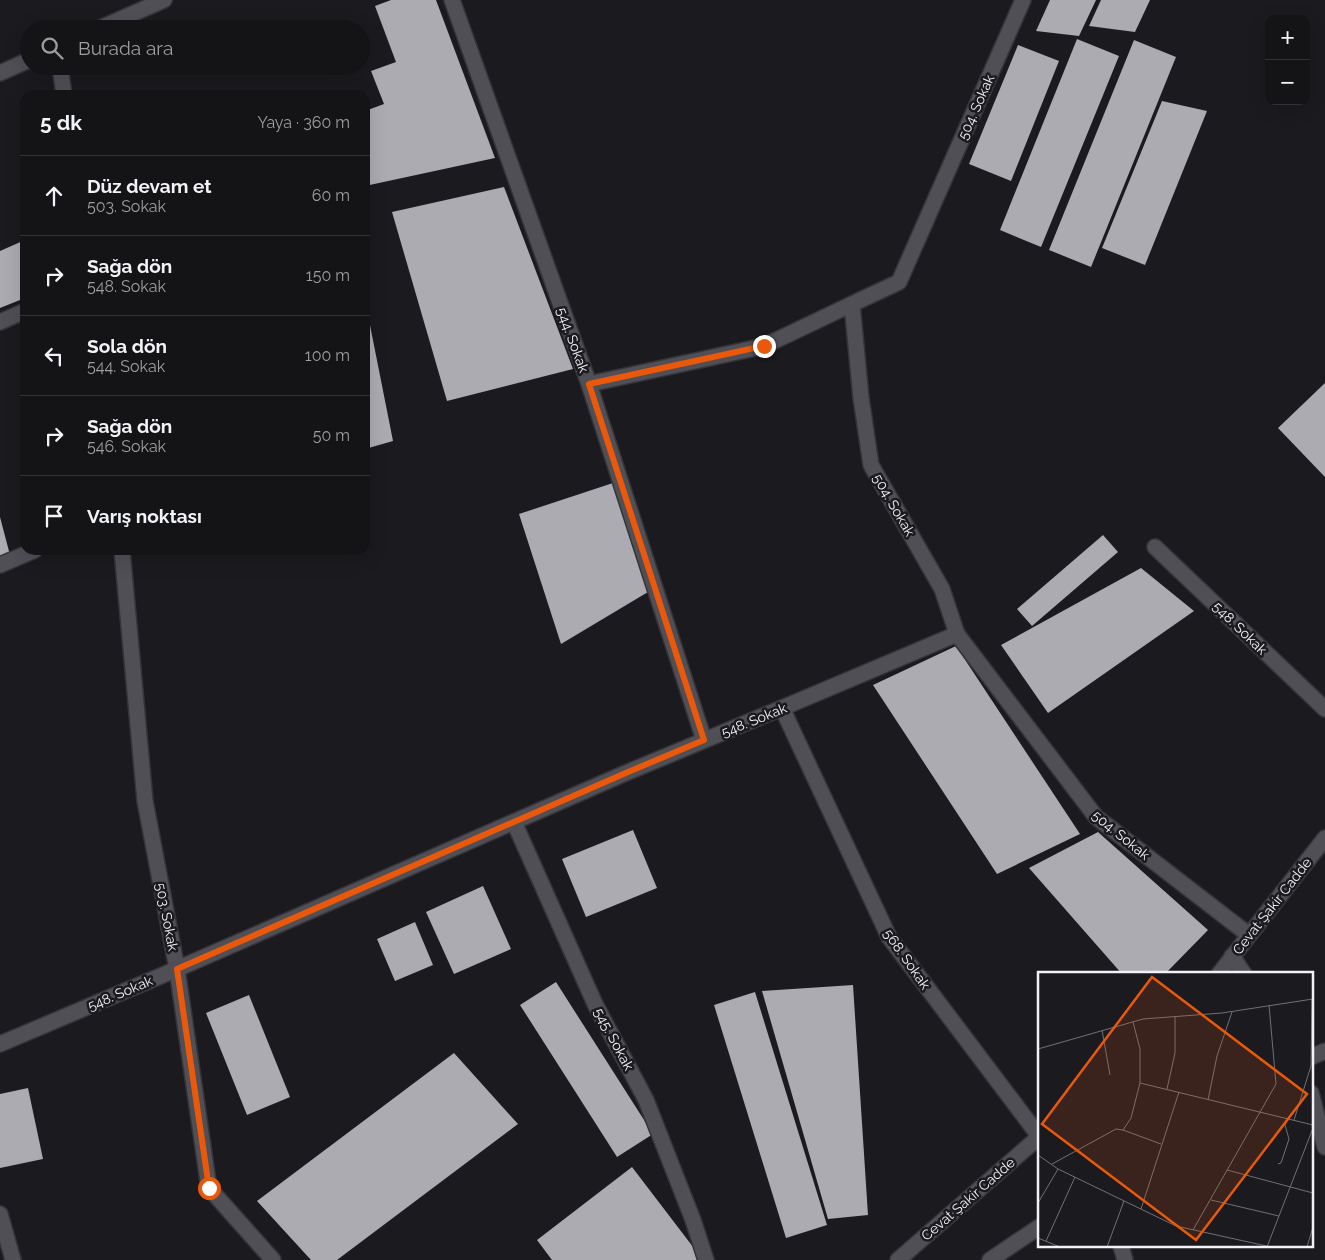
<!DOCTYPE html>
<html lang="tr">
<meta charset="utf-8">
<style>
:root{--surface:#141417;--page:#1d1d20;--text:#f1f3f6;--muted:#9d9ea1;--line:#333336}
body{margin:0;font-family:Raleway,sans-serif;background:var(--page);color:var(--text)}
.controls{position:absolute;right:15px;top:15px;display:grid;overflow:hidden;border-radius:10px;box-shadow:0 5px 20px #0002}
.controls button{width:45px;height:45px;display:grid;place-items:center;padding:0;border:0;border-bottom:1px solid var(--line);background:var(--surface);color:var(--text);font:25px sans-serif}
.stop{position:absolute;width:15px;height:15px;margin:-11px;border:4px solid #ea580c;border-radius:50%;background:#fff}
.stop.end{background:#ea580c;border-color:#fff;box-shadow:0 1px 5px #0008}
.list{margin:0;padding:0;list-style:none}
h2{display:flex;justify-content:space-between;align-items:center;height:65px;margin:0;padding:0 20px;font-size:21px}
h2 small{font-size:16px;font-weight:400;color:var(--muted)}
.list li{display:grid;grid-template-columns:32px 1fr auto;gap:15px;align-items:center;box-sizing:border-box;height:80px;padding:0 20px;border-top:1px solid var(--line)}
.list b{display:block;font-size:19px;white-space:nowrap}
.list p{margin:0;font-size:16px;white-space:nowrap;color:var(--muted)}
.list em{font-size:16px;font-style:normal;color:var(--muted)}
.icon{flex:none;width:28px;height:28px;fill:none;stroke:currentColor;stroke-width:2;stroke-linecap:round;stroke-linejoin:round}
.map{position:relative;flex:none;width:1325px;height:1260px;overflow:hidden}
.search{position:absolute;background:var(--surface);box-shadow:0 5px 20px #0002;left:20px;top:20px;width:350px;height:55px;display:flex;align-items:center;gap:12px;box-sizing:border-box;padding:0 18px;border-radius:28px;color:var(--muted);font-size:19px}
.panel{position:absolute;background:var(--surface);box-shadow:0 5px 20px #0002;left:20px;top:90px;width:350px;height:465px;border-radius:15px}
.map>svg:first-child{display:block}
</style>
<div class="map">
<svg width="1325" height="1260" viewBox="0 0 1325 1260">
<rect width="100%" height="100%" fill="#1b1a1f"/>
<path fill="#acabb2" d="M391,0H436L495,158L365,186V111L384,104L371,71L396,62L375,6Z
M1050,0H1096L1079,36L1036,31Z
M1101,0H1150L1135,32L1089,26Z
M1077,39L1119,56L1041,247L1000,230Z
M1134,40L1176,57L1091,267L1049,250Z
M1018,45L1059,61L1011,181L969,164Z
M1162,101L1207,111L1145,265L1102,248Z
M504,187L573,369L447,401L392,212Z
M25,240V298L0,308V251Z
M365,300L393,441L365,449Z
M1325,383V477L1278,428Z
M613,483L648,592L561,644L519,514Z
M0,517L10,555L0,557Z
M1103,535L1118,552L1032,626L1017,609Z
M1141,568L1194,611L1048,713L1001,645Z
M956,646L1080,834L997,874L873,685Z
M633,830L657,888L586,917L562,859Z
M1098,832L1208,930L1165,974H1122L1029,868Z
M483,886L511,949L454,974L426,912Z
M415,922L433,965L395,981L377,939Z
M556,982L653,1134L617,1157L520,1005Z
M853,985L868,1215L828,1219L762,991Z
M755,992L827,1225L786,1238L714,1005Z
M249,995L290,1097L247,1115L206,1013Z
M454,1053L518,1124L337,1260H311L257,1201Z
M28,1088L43,1159L0,1168V1094Z
M632,1167L703,1260H552L537,1240Z"/>
<g fill="none" stroke-linecap="round" stroke-linejoin="round">
<g stroke="#353438" stroke-width="18">
<path id="service" d="M1232,956L1244,974
M1311,1057L1325,1051
M1311,1093L1325,1147
M1121,1246L1125,1260
M990,1260L1039,1227"/>
</g>
<g stroke="#353438" stroke-width="18">
<path id="minor" d="M452,0L589,384L704,740
M1023,0L899,282L852,304L861,398L871,465L942,589L957,634L1096,817L1249,935
M98,29L164,0
M60,66L64,95
M0,73L29,60
M0,322L25,311
M589,384L764,346L852,304
M1155,547L1325,709
M122,550L145,801L177,969L209,1188L273,1260
M0,565L35,550
M782,708L889,937L1039,1136
M514,822L595,1004L646,1100L693,1220L706,1260
M1219,974L1325,838
M0,1044L177,969L628,772L782,708L957,634
M0,1214L13,1260
M898,1260L1039,1137"/>
</g>
<use href="#service" stroke="#504f56" stroke-width="15"/>
<use href="#minor" stroke="#504f56" stroke-width="15"/>
</g>
<g fill="none" stroke-linecap="round" stroke-linejoin="round">
<path stroke="#ea580c" stroke-width="6" d="M209,1188L177,969L628,772L704,740L589,384L764,346"/>
</g>
<g text-anchor="middle" stroke-width="5" stroke-linejoin="round" paint-order="stroke">
<g font-size="14" fill="#f3f2f6" stroke="#1b1a1f">
<text transform="translate(976 107) rotate(-66)" y="5">504. Sokak</text>
<text transform="translate(573 340) rotate(70)" y="5">544. Sokak</text>
<text transform="translate(894 505) rotate(60)" y="5">504. Sokak</text>
<text transform="translate(1240 628) rotate(44)" y="5">548. Sokak</text>
<text transform="translate(754 720) rotate(-22)" y="5">548. Sokak</text>
<text transform="translate(1121 835) rotate(39)" y="5">504. Sokak</text>
<text transform="translate(1272 906) rotate(-52)" y="5">Cevat Şakir Cadde</text>
<text transform="translate(167 917) rotate(79)" y="5">503. Sokak</text>
<text transform="translate(907 959) rotate(55)" y="5">568. Sokak</text>
<text transform="translate(120 993) rotate(-23)" y="5">548. Sokak</text>
<text transform="translate(614 1039) rotate(62)" y="5">545. Sokak</text>
<text transform="translate(968 1199) rotate(-41)" y="5">Cevat Şakir Cadde</text>
</g>
</g>
<g transform="translate(1038 972)">
<rect width="275" height="275" fill="#1b1a1f"/>
<path fill="none" stroke="#717075" stroke-width="1" d="M64,58L72,103M0,77L105,47L184,41L275,27M102,111L275,153M129,117L137,81V45M170,128L179,84L194,40M256,148L273,94L274,27M85,158L123,172M0,183L20,197L138,254L233,275M14,192L78,157L85,158L93,146L102,111V77L95,50M240,192L243,191L251,167L247,153L250,147M189,198L275,221M173,228L241,244M0,231L20,197M103,237L141,120M155,258L238,112L231,33M0,266L22,275M8,269L37,205M69,275L86,229M229,275L275,156M269,275L275,255"/>
<path fill="#e8590c" fill-opacity="0.15" stroke="#e8590c" stroke-width="2.5" d="M114,5L269,122L158,268L4,152Z"/>
<rect width="275" height="275" fill="none" stroke="#f3f2f6" stroke-width="2.5"/>
</g>
</svg>
<div class="controls">
<button>+</button>
<button>−</button>
</div>
<div class="stop" style="left:209px;top:1188px"></div>
<div class="stop end" style="left:764px;top:346px"></div>
<div class="search"><svg class="icon" aria-label="search" viewBox="0 0 24 24"><circle cx="10" cy="10" r="6"/><path d="M15 15l6 6"/></svg>Burada ara</div>
<section class="panel">
<h2>5 dk<small>Yaya · 360 m</small></h2>
<ul class="list">
<li><svg class="icon" aria-label="ahead" viewBox="0 0 24 24"><path d="M12 20V5M6 11l6-6 6 6"/></svg><div><b>Düz devam et</b><p>503. Sokak</p></div><em>60 m</em></li>
<li><svg class="icon" aria-label="right" viewBox="0 0 24 24"><path d="M7 20v-9h11M14 6l5 5-5 5"/></svg><div><b>Sağa dön</b><p>548. Sokak</p></div><em>150 m</em></li>
<li><svg class="icon" aria-label="left" viewBox="0 0 24 24"><path d="M17 20v-9H6M10 6l-5 5 5 5"/></svg><div><b>Sola dön</b><p>544. Sokak</p></div><em>100 m</em></li>
<li><svg class="icon" aria-label="right" viewBox="0 0 24 24"><path d="M7 20v-9h11M14 6l5 5-5 5"/></svg><div><b>Sağa dön</b><p>546. Sokak</p></div><em>50 m</em></li>
<li><svg class="icon" aria-label="arrive" viewBox="0 0 24 24"><path d="M6 21V4h12l-3 4 3 4H6"/></svg><div><b>Varış noktası</b></div></li>
</ul>
</section>
</div>
